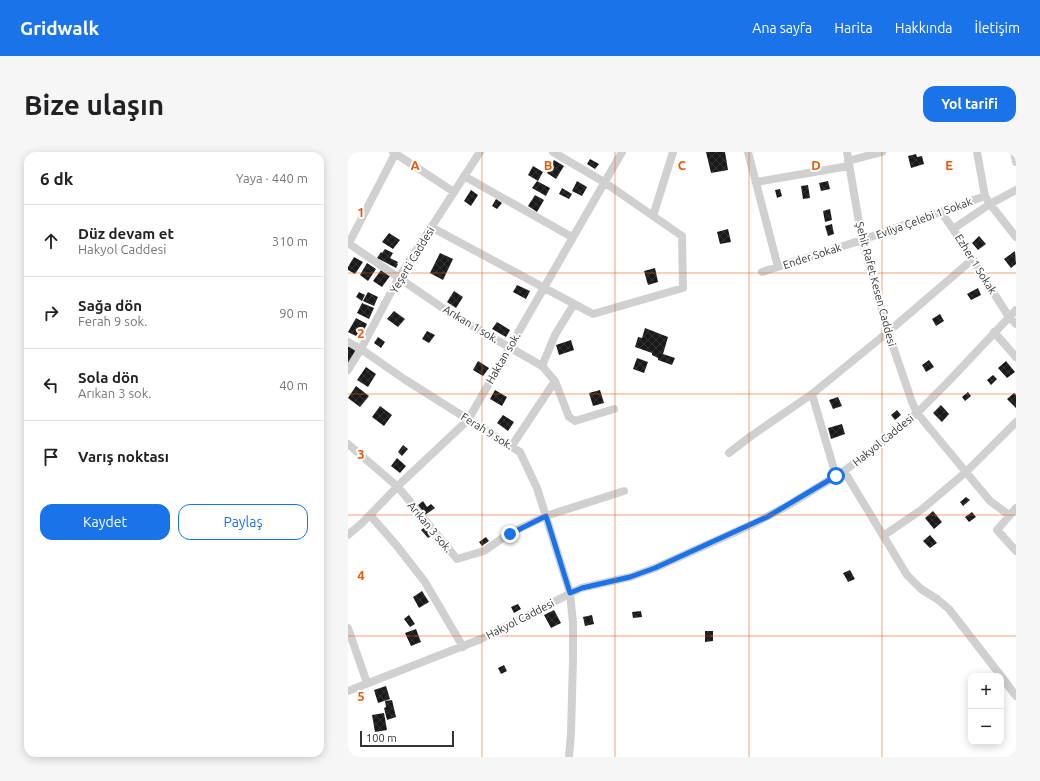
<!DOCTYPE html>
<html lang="tr">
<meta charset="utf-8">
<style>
:root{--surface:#fff;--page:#f6f6f6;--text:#202124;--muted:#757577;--line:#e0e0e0;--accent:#1a73e8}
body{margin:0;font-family:Ubuntu,sans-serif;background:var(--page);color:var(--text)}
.controls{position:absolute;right:12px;bottom:12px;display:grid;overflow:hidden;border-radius:8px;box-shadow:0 2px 10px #0003}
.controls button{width:36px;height:36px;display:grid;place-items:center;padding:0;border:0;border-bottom:1px solid var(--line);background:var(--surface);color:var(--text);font:20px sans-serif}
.scale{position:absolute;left:12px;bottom:10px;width:94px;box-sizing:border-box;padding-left:4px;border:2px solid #333;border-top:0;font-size:11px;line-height:14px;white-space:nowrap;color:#333;-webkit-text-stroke:3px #fff;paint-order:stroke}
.stop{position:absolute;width:12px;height:12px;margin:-9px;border:3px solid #1a73e8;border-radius:50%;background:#fff}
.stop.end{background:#1a73e8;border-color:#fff;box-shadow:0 1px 4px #0008}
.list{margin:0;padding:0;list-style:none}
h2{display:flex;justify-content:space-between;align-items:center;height:52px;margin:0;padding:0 16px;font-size:17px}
h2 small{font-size:13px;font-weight:400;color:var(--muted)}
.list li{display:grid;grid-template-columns:26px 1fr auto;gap:12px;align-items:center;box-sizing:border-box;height:72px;padding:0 16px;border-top:1px solid var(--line)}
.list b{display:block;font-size:15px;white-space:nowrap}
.list p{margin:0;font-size:13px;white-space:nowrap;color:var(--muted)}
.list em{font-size:13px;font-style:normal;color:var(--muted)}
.actions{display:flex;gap:8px;padding:12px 16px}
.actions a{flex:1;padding:9px 0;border:1px solid var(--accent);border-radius:12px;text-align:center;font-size:14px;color:var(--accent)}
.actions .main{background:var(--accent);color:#fff}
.icon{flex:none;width:22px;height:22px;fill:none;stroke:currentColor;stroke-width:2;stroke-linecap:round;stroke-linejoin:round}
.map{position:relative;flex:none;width:668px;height:605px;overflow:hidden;border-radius:12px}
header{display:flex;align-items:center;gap:24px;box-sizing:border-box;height:56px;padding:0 20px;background:var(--accent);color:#fff}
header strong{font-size:19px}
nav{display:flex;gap:22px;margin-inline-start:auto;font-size:14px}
.intro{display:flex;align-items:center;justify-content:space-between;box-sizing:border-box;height:96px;padding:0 24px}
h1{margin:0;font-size:28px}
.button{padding:10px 18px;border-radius:12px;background:var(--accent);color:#fff;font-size:14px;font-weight:700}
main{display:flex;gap:24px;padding:0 24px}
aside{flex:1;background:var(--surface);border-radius:12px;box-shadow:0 2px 10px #0003}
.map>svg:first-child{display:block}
</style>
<header>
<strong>Gridwalk</strong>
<nav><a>Ana sayfa</a><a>Harita</a><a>Hakkında</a><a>İletişim</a></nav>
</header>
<div class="intro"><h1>Bize ulaşın</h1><a class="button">Yol tarifi</a></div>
<main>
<aside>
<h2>6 dk<small>Yaya · 440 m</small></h2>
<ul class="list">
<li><svg class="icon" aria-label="ahead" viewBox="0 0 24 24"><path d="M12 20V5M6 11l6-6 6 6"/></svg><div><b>Düz devam et</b><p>Hakyol Caddesi</p></div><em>310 m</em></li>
<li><svg class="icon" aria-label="right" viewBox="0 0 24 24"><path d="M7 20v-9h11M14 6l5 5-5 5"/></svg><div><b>Sağa dön</b><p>Ferah 9 sok.</p></div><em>90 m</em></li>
<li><svg class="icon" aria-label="left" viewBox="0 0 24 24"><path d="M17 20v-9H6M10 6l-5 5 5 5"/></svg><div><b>Sola dön</b><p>Arıkan 3 sok.</p></div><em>40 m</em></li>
<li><svg class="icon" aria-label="arrive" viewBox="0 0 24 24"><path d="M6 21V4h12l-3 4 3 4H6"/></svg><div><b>Varış noktası</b></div></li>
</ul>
<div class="actions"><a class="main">Kaydet</a><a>Paylaş</a></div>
</aside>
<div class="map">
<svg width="668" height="605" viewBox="0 0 668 605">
<defs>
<pattern id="building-cross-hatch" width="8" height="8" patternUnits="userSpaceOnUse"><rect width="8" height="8" fill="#1a1a1a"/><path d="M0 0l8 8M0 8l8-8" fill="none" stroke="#333"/></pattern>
</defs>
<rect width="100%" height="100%" fill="#fff"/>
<path fill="url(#building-cross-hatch)" d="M358,0H377L380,18L363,21Z
M568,2L569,5L574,4L576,12L563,16L560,4Z
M242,7L251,12L247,17L239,12Z
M206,8L216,14L208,27L199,21Z
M185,14L195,20L190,29L180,23Z
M189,29L202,36L198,44L184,36Z
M229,29L239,35L234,44L224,39Z
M480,29L482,37L473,39L471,31Z
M460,33L462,46L455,47L453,34Z
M214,36L224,42L221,47L211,42Z
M432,37L434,44L429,46L427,38Z
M123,38L130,43L123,54L116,49Z
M187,43L196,48L189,60L180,54Z
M148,47L154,51L149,57L144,54Z
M482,57L484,68L477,70L475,59Z
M484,72L486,82L480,84L477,74Z
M380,77L383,90L372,92L369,80Z
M41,81L52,88L45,97L34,90Z
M631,84L638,92L630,98L624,91Z
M37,97L45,101L42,106L50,110L49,112H50L48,116L29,106L33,100L34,101Z
M667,99L668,112L663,116L656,107Z
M92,101L105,107L95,128L82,121Z
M6,105L15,110L7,122L0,118V115Z
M19,111L28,117L20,129L12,123Z
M307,116L310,130L300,133L296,119Z
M33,118L42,124L34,135L25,129Z
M169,133L182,139L178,147L165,140Z
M630,136L633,143L623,148L619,142Z
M106,139L115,145L108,156L99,150Z
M11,140L17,143L14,149L8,145Z
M20,140L30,145L26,154L15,149Z
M14,151L26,156L21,167L9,161Z
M46,159L57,167L50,175L39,167Z
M592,162L596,169L588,174L584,167Z
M8,166L19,172L12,186L0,180Z
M149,170L162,178L158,185L144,177Z
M297,176L320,185L315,202L327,206L324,213L310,208V206L304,203V201L287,195L290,185L294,186Z
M79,179L87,183L81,191L74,187Z
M30,185L37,190L33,196L26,191Z
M223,188L226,198L211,203L208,193Z
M1,194L9,200L0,214V195Z
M289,206L300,210L296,221L285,217Z
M581,208L586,215L578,220L574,213Z
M130,209L141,216L135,224L125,218Z
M658,209L667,220L659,226L650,216Z
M18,215L28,222L20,235L9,228Z
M645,223L649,227L643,233L639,228Z
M8,234L21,244L12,255L0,246Z
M147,238L159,245L154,254L142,247Z
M252,238L256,251L245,254L241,241Z
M620,240L623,244L617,249L614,245Z
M666,241L668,243V256L659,247Z
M490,245L494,254L485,257L481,248Z
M593,253L601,262L594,270L585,261Z
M32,254L44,263L36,274L24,265Z
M549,258L553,263L547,268L543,263Z
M155,263L166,270L160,279L149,271Z
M494,272L497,282L483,287L480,276Z
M55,293L60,297L54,304L50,300Z
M49,306L58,314L52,321L43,314Z
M618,345L622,348L615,354L612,350Z
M75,349L79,355L83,352L87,356L77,363L70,353Z
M585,359L594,370L586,377L577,366Z
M624,360L628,365L621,370L617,365Z
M77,375L83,384L80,386L73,378Z
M582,383L589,391L582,396L575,389Z
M138,385L141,389L134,394L131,390Z
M502,418L507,427L500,430L495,421Z
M74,439L81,450L71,456L65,445Z
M170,452L173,457L166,461L163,455Z
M206,458L213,471L203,476L196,463Z
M293,459L294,465L285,466L284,460Z
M61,463L67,472L62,475L56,467Z
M244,463L246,472L237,474L235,465Z
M68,477L73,490L63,494L57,481Z
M357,479H365V489L357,490Z
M156,513L159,519L153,522L150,516Z
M38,534L42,547L30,551L26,538Z
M44,548L48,565L39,568L36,556L38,555L37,549Z
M36,561L39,578L27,580L24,563Z"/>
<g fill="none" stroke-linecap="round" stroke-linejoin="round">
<path stroke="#d0d0d0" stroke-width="8" d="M45,0L106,40
M400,0L430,115
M499,0L514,88L540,180L564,250L569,261L642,349L661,363
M629,0L637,44L642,52L668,85
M666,0L668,10
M500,9L534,0
M116,24L224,85
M408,30L501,14
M593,60L605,77L661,165L668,172
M305,64L325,0
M83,75L245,162L335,136L334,84L256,30L205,0
M605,77L642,52L668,38
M0,91L102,161L194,214L207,229L163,295
M1,91L48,0
M414,120L514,88L637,44
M646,180L668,205
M0,190L13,197L56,227L172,300L189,336L222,441L225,471V507L223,581L221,605
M194,214L207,183L226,152
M0,218L13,197L51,125L132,0
M207,229L221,265L227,269L266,257
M0,292L50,335L109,407L136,399L162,381L198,364L276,339
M381,301L403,284L464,242
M496,319L559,423L573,437L589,447L601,457L653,524
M488,324L464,242L540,180L625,107
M668,356L649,378L668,399
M22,363L49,394L77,430L115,495
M0,383L14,371L54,330L120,268L274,0
M535,384L573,358L618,320L668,270
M0,476L19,531
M653,524L668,544
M0,539L133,487L233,436L282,425L307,416L405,372L439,354L496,319L531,293L569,261L599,231L668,158"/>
</g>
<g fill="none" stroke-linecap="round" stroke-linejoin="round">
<path stroke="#1a73e8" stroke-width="5" d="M162,382L198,364L222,441L234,436L282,425L307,416L419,365L488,324"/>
</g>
<path fill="none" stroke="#e8590c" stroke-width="1" stroke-opacity="0.55" d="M134,0V605M267,0V605M401,0V605M534,0V605M0,121H668M0,242H668M0,363H668M0,484H668"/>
<g text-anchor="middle" stroke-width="4" stroke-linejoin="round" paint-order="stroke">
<g font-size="11" fill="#333" stroke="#fff">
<text transform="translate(576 66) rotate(-20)" y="4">Evliya Çelebi 1 Sokak</text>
<text transform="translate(464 104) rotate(-18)" y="4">Ender Sokak</text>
<text transform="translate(64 108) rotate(-59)" y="4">Yeşerti Caddesi</text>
<text transform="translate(628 112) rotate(58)" y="4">Ezher 1 Sokak</text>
<text transform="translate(528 132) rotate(75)" y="4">Şehit Rafet Kesen Caddesi</text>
<text transform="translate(123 172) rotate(31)" y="4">Arıkan 1 sok.</text>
<text transform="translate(155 206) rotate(-60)" y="4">Haktan sok.</text>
<text transform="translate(139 279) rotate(32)" y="4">Ferah 9 sok.</text>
<text transform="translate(535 288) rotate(-39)" y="4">Hakyol Caddesi</text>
<text transform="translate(82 375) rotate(50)" y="4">Arıkan 3 sok.</text>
<text transform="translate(172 467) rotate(-27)" y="4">Hakyol Caddesi</text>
</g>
</g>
<g font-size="13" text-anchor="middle" font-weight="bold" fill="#e8590c" stroke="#fff" stroke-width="4" stroke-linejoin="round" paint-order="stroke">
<text x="67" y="18">A</text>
<text x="200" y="18">B</text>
<text x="334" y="18">C</text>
<text x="468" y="18">D</text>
<text x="601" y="18">E</text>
<text x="13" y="65">1</text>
<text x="13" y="186">2</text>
<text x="13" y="307">3</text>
<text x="13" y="428">4</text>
<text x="13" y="549">5</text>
</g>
</svg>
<div class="controls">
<button>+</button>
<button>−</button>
</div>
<div class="scale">100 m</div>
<div class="stop" style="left:488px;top:324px"></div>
<div class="stop end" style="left:162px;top:382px"></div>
</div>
</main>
